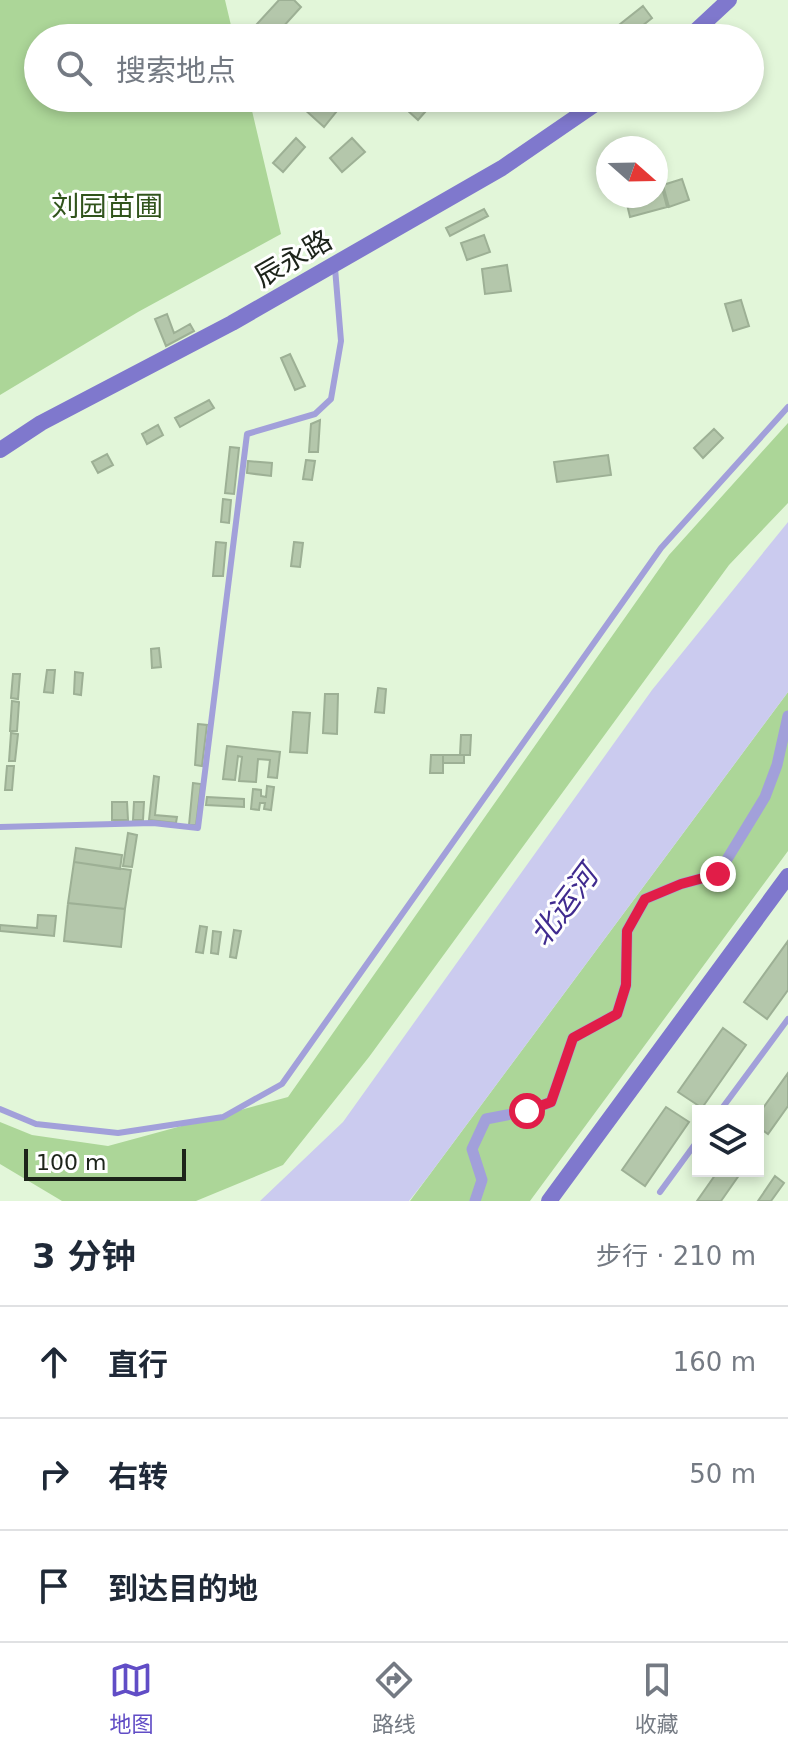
<!DOCTYPE html>
<html lang="zh">
<meta charset="utf-8">
<style>
:root{--surface:#fff;--page:#f2f2f3;--text:#1f2937;--muted:#747a83;--line:#e0e1e3;--accent:#614dc6}
body{margin:0;font-family:"DejaVu Sans","Noto Sans SC",sans-serif;background:var(--page);color:var(--text)}
.controls{position:absolute;right:24px;bottom:24px;display:grid;overflow:hidden;border-radius:0px;box-shadow:0 4px 12px #0003}
.controls button{width:72px;height:72px;display:grid;place-items:center;padding:0;border:0;border-bottom:2px solid var(--line);background:var(--surface);color:var(--text);font:40px sans-serif}
.compass{position:absolute;left:596px;top:136px;width:72px;height:72px;border-radius:50%;background:var(--surface);box-shadow:0 4px 12px #0003;rotate:110deg}
.scale{position:absolute;left:24px;bottom:20px;width:162px;box-sizing:border-box;padding-left:8px;border:4px solid #1d241a;border-top:0;font-size:22px;line-height:28px;white-space:nowrap;color:#1d241a;-webkit-text-stroke:6px #fff;paint-order:stroke}
.stop{position:absolute;width:24px;height:24px;margin:-18px;border:6px solid #e11d48;border-radius:50%;background:#fff}
.stop.end{background:#e11d48;border-color:#fff;box-shadow:0 2px 8px #0008}
.list{margin:0;padding:0;list-style:none}
h2{display:flex;justify-content:space-between;align-items:center;height:104px;margin:0;padding:0 32px;font-size:34px}
h2 small{font-size:26px;font-weight:400;color:var(--muted)}
.list li{display:grid;grid-template-columns:52px 1fr auto;gap:24px;align-items:center;box-sizing:border-box;height:112px;padding:0 32px;border-top:2px solid var(--line)}
.list b{display:block;font-size:30px;white-space:nowrap}
.list em{font-size:26px;font-style:normal;color:var(--muted)}
.icon{flex:none;width:44px;height:44px;fill:none;stroke:currentColor;stroke-width:2;stroke-linecap:round;stroke-linejoin:round}
.map{position:relative;flex:none;width:788px;height:1201px;overflow:hidden}
.search{position:absolute;background:var(--surface);box-shadow:0 4px 12px #0003;left:24px;right:24px;top:24px;height:88px;display:flex;align-items:center;gap:20px;box-sizing:border-box;padding:0 28px;border-radius:44px;color:var(--muted);font-size:30px}
.sheet{height:440px;background:var(--surface)}
nav{display:flex;justify-content:space-around;align-items:center;box-sizing:border-box;height:112px;border-top:2px solid var(--line);background:var(--surface);font-size:22px;color:var(--muted)}
nav a{display:grid;justify-items:center;gap:4px}
nav .on{color:var(--accent)}
.map>svg:first-child{display:block}
</style>
<div class="map">
<svg width="788" height="1201" viewBox="0 0 788 1201">
<rect width="100%" height="100%" fill="#e2f6d9"/>
<path fill="#acd698" d="M0,0H225L234,38H38V98H249L281,234L138,312L0,395Z
M788,423V503L729,565L369,1057L283,1165L196,1201H62L0,1164V1122L32,1135L108,1146L288,1097L669,555Z
M788,692V851L530,1201H410Z"/>
<path fill="#cbcbef" d="M788,522V692L427,1178L409,1201H260L343,1122L652,690Z"/>
<path fill="#b4c7ab" stroke="#9db095" stroke-width="2" d="M279,0H294L301,7L273,38H250L247,35Z
M643,6L652,18L627,38H621L614,29Z
M292,98H320L336,112L324,127Z
M394,98H408L425,112L418,120Z
M296,138L305,147L283,172L273,163Z
M352,138L365,152L342,172L330,158Z
M682,179L689,200L669,207L663,185Z
M661,184L667,207L630,217L625,196H656V185Z
M484,209L488,216L450,236L446,228Z
M484,235L490,252L467,260L461,243Z
M507,265L511,291L485,294L482,269Z
M741,300L749,326L733,331L725,304Z
M167,314L174,333L190,324L194,331L166,346L155,319Z
M290,354L305,386L295,390L281,358Z
M209,400L214,408L180,427L175,418Z
M320,420L318,452H309L311,424Z
M158,425L163,435L147,444L142,434Z
M714,429L723,438L703,458L694,448Z
M230,447L239,448L234,494L225,493Z
M107,454L113,465L98,473L92,462Z
M608,455L611,475L557,482L554,462Z
M306,460L315,461L312,480L303,479Z
M248,461L272,463L271,476L247,473Z
M223,499L231,500L229,523L221,522Z
M216,542L226,543L223,576H213Z
M294,542L303,543L300,567L291,566Z
M159,648L161,667L152,668L151,649Z
M47,670H55L53,693L44,692Z
M75,672L83,673L81,695L74,694Z
M13,674H20L18,699L11,698Z
M378,688L386,689L384,713L375,712Z
M325,694H338L337,734L323,733Z
M12,701L19,702L17,731H10Z
M293,712L310,713L307,753L290,752Z
M198,724L207,725L202,766L195,765Z
M11,733L18,734L15,761H9Z
M461,735H471L470,755H460Z
M227,746L280,752L277,778L268,777L270,760L258,759L256,782L239,781L242,757L238,756L235,780L223,779Z
M431,755H443V773H430Z
M443,755H464V763H443Z
M7,766H14L12,790H5Z
M154,776L159,777L155,815L177,817L176,823L149,820Z
M193,783L201,784L196,825H189Z
M267,786L274,787L271,810L264,809L265,803H260L259,810L251,809L253,789L261,790V796L266,797Z
M207,797L244,799V807L206,805Z
M112,802H127L128,820H112Z
M134,802H144L143,820H133Z
M128,833L137,835L132,867L123,866Z
M76,848L122,855L120,869L74,862Z
M74,862L131,870L125,909L68,903Z
M68,903L125,909L121,947L64,941Z
M38,915L56,916L54,936L0,931V925L37,928Z
M200,926L207,927L203,953L196,952Z
M234,930L241,931L236,958L230,957Z
M213,931L221,932L218,954L211,953Z
M788,941V990L767,1019L744,1002Z
M723,1028L746,1045L702,1108L678,1092Z
M788,1073V1106L768,1134L758,1127V1115Z
M666,1107L689,1122L645,1186L622,1170Z
M718,1171H742L721,1201H697Z
M775,1176L784,1183L771,1201H758Z"/>
<g fill="none" stroke-linecap="round" stroke-linejoin="round">
<path stroke="#a2a0da" stroke-width="6" d="M0,827L153,823L198,828L247,434L315,414L331,399L341,341L335,268
M0,1109L36,1124L118,1133L223,1117L282,1084L661,548L788,407
M720,1111L788,1019
M660,1192L698,1140"/>
<path stroke="#a2a0da" stroke-width="11" d="M475,1201L482,1180L472,1149L486,1119L527,1111L551,1102L573,1038L617,1014L626,985L627,931L645,899L681,884L718,874L765,797L777,765L788,716"/>
<path stroke="#7f78cd" stroke-width="16" d="M688,38L729,0
M0,450L41,423L232,323L502,168L604,98
M549,1201L788,876"/>
</g>
<g fill="none" stroke-linecap="round" stroke-linejoin="round">
<path stroke="#e11d48" stroke-width="10" d="M527,1111L551,1102L573,1038L617,1014L626,985L627,931L645,899L681,884L718,874"/>
</g>
<g text-anchor="middle" stroke-width="6" stroke-linejoin="round" paint-order="stroke">
<g font-size="28" fill="#31541c" stroke="#fff">
<text x="107" y="216">刘园苗圃</text>
</g>
<g font-size="28" fill="#1d241a" stroke="#fff">
<text transform="translate(293 258) rotate(-30)" y="10">辰永路</text>
</g>
<g font-size="30" font-style="italic" fill="#402b8f" stroke="#fff">
<text transform="translate(564 906) rotate(-53)" y="10">北运河</text>
</g>
</g>
</svg>
<div class="controls">
<button><svg class="icon" aria-label="layers" viewBox="0 0 24 24"><path d="M12 4l9 5-9 5-9-5zM3 14l9 5 9-5"/></svg></button>
</div>
<svg class="compass" viewBox="-18 -18 36 36"><path d="M0-13l5 13h-10z" fill="#e53935"/><path d="M0 13l5-13h-10z" fill="#747a83"/></svg>
<div class="scale">100 m</div>
<div class="stop" style="left:527px;top:1111px"></div>
<div class="stop end" style="left:718px;top:874px"></div>
<div class="search"><svg class="icon" aria-label="search" viewBox="0 0 24 24"><circle cx="10" cy="10" r="6"/><path d="M15 15l6 6"/></svg>搜索地点</div>
</div>
<section class="sheet">
<h2>3 分钟<small>步行 · 210 m</small></h2>
<ul class="list">
<li><svg class="icon" aria-label="ahead" viewBox="0 0 24 24"><path d="M12 20V5M6 11l6-6 6 6"/></svg><div><b>直行</b></div><em>160 m</em></li>
<li><svg class="icon" aria-label="right" viewBox="0 0 24 24"><path d="M7 20v-9h11M14 6l5 5-5 5"/></svg><div><b>右转</b></div><em>50 m</em></li>
<li><svg class="icon" aria-label="arrive" viewBox="0 0 24 24"><path d="M6 21V4h12l-3 4 3 4H6"/></svg><div><b>到达目的地</b></div></li>
</ul>
</section>
<nav>
<a class="on"><svg class="icon" aria-label="map" viewBox="0 0 24 24"><path d="M3 6l6-2 6 2 6-2v14l-6 2-6-2-6 2zM9 4v14M15 6v14"/></svg>地图</a>
<a><svg class="icon" aria-label="directions" viewBox="0 0 24 24"><path d="M12 3l9 9-9 9-9-9zM9 14v-3h6M13 9l2 2-2 2"/></svg>路线</a>
<a><svg class="icon" aria-label="saved" viewBox="0 0 24 24"><path d="M7 4h10v16l-5-4-5 4z"/></svg>收藏</a>
</nav>
